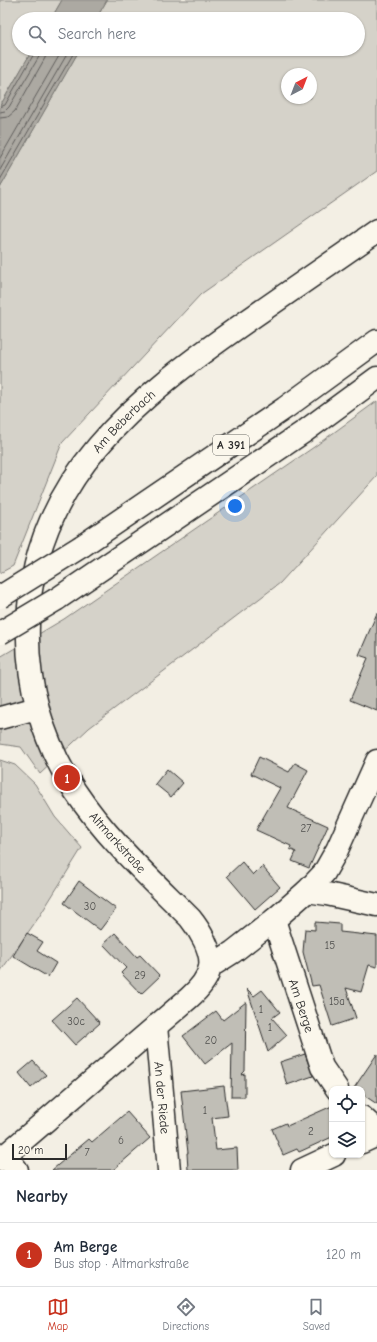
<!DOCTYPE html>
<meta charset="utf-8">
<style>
:root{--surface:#fff;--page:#f2f2f3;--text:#1f2937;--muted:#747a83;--line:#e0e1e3;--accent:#c8321e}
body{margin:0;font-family:"Comic Neue",sans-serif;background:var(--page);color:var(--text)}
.controls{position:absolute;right:12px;bottom:12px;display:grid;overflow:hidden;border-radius:8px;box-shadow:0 1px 3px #0004}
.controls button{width:36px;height:36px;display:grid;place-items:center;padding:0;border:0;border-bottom:1px solid var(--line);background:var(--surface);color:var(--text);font:20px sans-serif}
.compass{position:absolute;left:281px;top:68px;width:36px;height:36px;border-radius:50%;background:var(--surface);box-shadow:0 1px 3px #0004;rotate:42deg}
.scale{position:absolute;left:12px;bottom:10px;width:55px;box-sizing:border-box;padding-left:4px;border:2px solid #2b2b2b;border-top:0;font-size:11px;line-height:14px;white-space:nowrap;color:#2b2b2b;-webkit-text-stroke:3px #fbf7ec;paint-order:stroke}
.you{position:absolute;left:235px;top:506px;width:14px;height:14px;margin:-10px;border:3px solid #fff;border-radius:50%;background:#1a73e8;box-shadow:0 0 0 6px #1a73e833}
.badge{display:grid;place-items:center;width:26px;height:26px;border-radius:50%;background:var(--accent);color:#fff;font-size:13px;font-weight:700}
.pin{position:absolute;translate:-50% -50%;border:2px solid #fff;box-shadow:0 1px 4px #0006}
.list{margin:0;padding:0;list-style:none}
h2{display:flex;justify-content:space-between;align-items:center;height:52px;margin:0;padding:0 16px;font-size:17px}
h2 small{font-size:13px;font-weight:400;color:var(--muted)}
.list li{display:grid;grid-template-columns:26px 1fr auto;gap:12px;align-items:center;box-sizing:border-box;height:64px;padding:0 16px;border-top:1px solid var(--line)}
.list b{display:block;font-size:15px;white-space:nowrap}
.list p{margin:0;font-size:13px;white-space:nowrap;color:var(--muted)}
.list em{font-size:13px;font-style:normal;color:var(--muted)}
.icon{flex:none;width:22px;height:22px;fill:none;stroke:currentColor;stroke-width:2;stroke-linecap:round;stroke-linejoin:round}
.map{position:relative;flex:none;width:377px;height:1170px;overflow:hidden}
.search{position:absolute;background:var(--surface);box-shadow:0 1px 3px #0004;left:12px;right:12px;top:12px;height:44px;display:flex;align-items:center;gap:10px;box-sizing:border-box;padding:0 14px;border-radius:22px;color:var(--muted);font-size:15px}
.sheet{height:116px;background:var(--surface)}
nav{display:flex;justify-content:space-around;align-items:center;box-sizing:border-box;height:56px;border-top:1px solid var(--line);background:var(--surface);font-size:11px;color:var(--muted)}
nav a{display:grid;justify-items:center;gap:2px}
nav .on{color:var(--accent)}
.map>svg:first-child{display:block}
</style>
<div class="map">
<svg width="377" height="1170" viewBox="0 0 377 1170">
<rect width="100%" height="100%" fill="#f3efe4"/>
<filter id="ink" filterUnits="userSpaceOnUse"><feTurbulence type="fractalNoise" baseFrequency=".025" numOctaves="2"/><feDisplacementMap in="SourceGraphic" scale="8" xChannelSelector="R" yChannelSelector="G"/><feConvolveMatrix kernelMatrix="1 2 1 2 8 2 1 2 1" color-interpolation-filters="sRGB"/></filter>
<g filter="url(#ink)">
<path fill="#d5d2c9" stroke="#807e7a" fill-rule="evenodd" d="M0,0H62L51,19H19V49H33L0,106Z
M107,0H377V171L201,294L62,443L13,566L0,573V188L80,49H358V19H96ZM287,74H311V98H287Z
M377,401V476L280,583L89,728L40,774L21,747L0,744V657L64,619L314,447Z
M0,760L15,765L35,784L55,817L82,848L39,917L0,972Z"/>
<path fill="#aca9a2" stroke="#787772" d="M62,0H107L96,19H51Z
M33,49H80L0,188V106Z"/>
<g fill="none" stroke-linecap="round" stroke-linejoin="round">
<path stroke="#5f5d5b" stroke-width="1" d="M0,107L5,105L35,52L36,49
M0,112L5,111L9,107L40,55L41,49
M0,118L8,117L15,111L45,58L47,49
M0,158L63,49
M0,170L70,49
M0,180L76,49"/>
</g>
<path fill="#c0beb6" stroke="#2b2b2b" d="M377,613V711L350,700L368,658L359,655Z
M259,757L289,772L295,763L308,770L288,808L328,826L309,868L292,861L296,852L290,849L291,846L256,830L280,788L251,774Z
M167,769L183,783L171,797L155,784Z
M242,862L253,875L262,866L280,887L255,909L227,876Z
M79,881L116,909L100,930L64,903Z
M315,922L340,924V932L377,936V967L369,965L361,992L346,988L356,1018L332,1026L319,985L312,986L303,952L305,929L315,930Z
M27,933L43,942L37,951L56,963L48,977L13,956Z
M115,933L137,957L140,955L160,976L141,994L121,973L126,968L103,944Z
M247,989L254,996L262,990L280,1012L272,1018L287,1035L268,1052Z
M77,998L100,1023L75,1045L52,1020Z
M246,1002L245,1071L241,1075L245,1074V1097H231L232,1043L205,1064L183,1036L216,1011L223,1020Z
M305,1054L313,1076L287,1085L280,1062Z
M377,1054V1104L362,1094V1089H356L354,1088Z
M33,1061L46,1075L31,1088L19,1073Z
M224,1086L228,1116L212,1118L216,1150L237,1148L238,1170H188L187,1153H188L181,1091Z
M332,1106V1137L299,1152L297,1149L283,1155L272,1129L286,1123L287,1126Z
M127,1112L150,1138L113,1170H52L89,1139L92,1142Z"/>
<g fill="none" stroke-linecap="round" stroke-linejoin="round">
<g stroke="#2b2b2b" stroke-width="25">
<g id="minor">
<path d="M307,891L327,894L377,905"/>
<path id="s1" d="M274,920L322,1067L337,1089"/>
<path d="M211,966L233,952L274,920L307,891L324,873L337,850L377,761"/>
<path id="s2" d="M156,1026L169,1170"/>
<path d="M362,1117L377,1131"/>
<path d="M362,1142L377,1135"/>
<path d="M5,1155L17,1170"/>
<path d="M302,1170L334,1155"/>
</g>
</g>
<g stroke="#2b2b2b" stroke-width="25">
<g id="major">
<path d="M0,718L37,708"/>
<path id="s3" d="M0,1160L189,998C198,990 208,979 210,967C213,951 199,929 190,918C150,878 107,839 75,791C43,742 26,684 28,625C31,479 138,397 247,321C291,291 334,261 377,231"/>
</g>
</g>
<g stroke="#2b2b2b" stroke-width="25">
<path id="highway" d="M82,546L285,408L377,341
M57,599L305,431L377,378"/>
</g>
<use href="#minor" stroke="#fbf7ec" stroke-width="22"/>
<use href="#major" stroke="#fbf7ec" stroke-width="22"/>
<use href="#highway" stroke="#fbf7ec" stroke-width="22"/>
<g stroke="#2b2b2b" stroke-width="25" stroke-linecap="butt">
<path id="highway-bridge" d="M0,597L82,546
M0,633L57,599"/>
</g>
<use href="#highway-bridge" stroke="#fbf7ec" stroke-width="22"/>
</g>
</g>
<g text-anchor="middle" stroke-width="3" stroke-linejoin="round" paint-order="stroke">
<g font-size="11" fill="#50504e">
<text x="306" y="832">27</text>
<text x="90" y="910">30</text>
<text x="330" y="949">15</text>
<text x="140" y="979">29</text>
<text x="337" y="1005">15a</text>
<text x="261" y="1013">1</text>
<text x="76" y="1025">30c</text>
<text x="270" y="1031">1</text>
<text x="211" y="1044">20</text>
<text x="205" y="1114">1</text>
<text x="311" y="1135">2</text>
<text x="121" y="1144">6</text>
<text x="87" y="1156">7</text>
</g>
<rect fill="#fbf7ec" stroke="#696865" stroke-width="1" x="213" y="435" width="36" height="20" rx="3"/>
<g font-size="12" font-weight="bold" fill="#2b2b2b">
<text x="231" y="449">A 391</text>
</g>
<g font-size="13" fill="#2b2b2b" stroke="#fbf7ec">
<text dy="5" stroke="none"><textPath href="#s3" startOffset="920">Am Beberbach</textPath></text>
<text transform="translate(118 842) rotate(48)" y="5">Altmarkstraße</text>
<text dy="5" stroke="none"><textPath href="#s1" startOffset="90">Am Berge</textPath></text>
<text dy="5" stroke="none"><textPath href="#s2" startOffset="72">An der Riede</textPath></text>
</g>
</g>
</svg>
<div class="controls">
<button><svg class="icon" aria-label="locate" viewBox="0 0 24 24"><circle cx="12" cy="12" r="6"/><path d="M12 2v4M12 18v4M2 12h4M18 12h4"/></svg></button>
<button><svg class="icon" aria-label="layers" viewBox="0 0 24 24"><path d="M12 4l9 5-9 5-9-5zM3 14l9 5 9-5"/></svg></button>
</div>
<svg class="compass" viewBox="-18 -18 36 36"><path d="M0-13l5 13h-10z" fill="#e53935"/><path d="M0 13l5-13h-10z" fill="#747a83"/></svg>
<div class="scale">20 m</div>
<div class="you"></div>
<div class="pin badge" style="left:67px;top:778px">1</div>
<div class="search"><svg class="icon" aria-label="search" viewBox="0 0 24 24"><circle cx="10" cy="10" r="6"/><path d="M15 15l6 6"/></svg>Search here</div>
</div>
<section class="sheet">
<h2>Nearby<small></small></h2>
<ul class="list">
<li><span class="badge">1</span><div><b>Am Berge</b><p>Bus stop · Altmarkstraße</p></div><em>120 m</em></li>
</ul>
</section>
<nav>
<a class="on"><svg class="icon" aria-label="map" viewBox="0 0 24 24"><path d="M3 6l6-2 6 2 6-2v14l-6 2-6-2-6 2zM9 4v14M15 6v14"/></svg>Map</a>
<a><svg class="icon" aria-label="directions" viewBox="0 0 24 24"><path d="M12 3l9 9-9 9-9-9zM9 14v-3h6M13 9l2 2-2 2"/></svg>Directions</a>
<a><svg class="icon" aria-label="saved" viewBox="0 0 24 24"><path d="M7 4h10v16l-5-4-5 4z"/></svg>Saved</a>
</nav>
